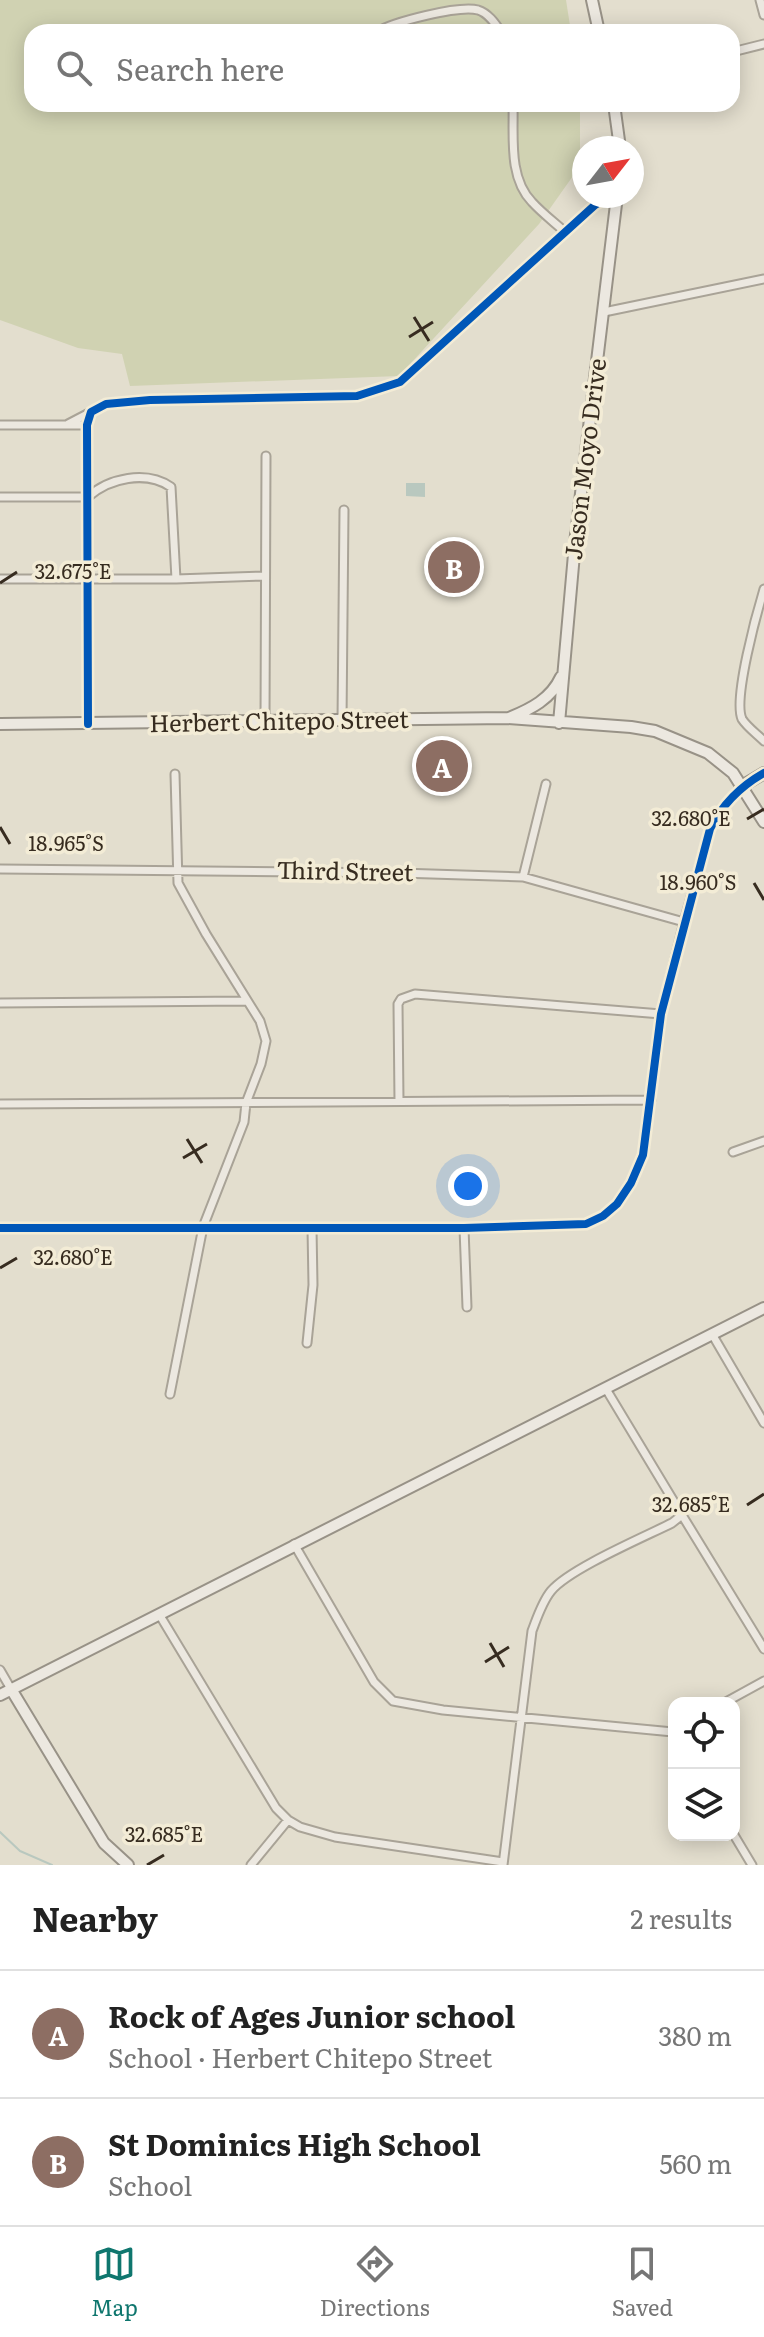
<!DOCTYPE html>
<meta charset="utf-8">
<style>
:root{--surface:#fff;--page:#f2f2f2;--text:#222;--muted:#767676;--line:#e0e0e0;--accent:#0f766e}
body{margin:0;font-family:Literata,serif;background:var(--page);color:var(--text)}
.controls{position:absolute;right:24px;bottom:24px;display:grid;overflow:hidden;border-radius:16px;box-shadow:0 4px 20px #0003}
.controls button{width:72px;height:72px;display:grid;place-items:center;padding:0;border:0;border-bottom:2px solid var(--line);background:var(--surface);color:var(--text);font:40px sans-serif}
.compass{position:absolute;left:572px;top:136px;width:72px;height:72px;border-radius:50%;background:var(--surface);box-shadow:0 4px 20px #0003;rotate:59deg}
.you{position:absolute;left:468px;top:1186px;width:28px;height:28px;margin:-20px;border:6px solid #fff;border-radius:50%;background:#1a73e8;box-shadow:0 0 0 12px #1a73e833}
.badge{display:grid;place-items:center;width:52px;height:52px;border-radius:50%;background:var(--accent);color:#fff;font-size:26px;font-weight:700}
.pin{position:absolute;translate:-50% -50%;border:4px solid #fff;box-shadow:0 2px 8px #0006}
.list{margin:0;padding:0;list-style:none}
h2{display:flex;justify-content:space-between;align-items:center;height:104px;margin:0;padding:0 32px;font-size:34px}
h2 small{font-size:26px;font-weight:400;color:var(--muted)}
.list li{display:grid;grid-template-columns:52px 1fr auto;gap:24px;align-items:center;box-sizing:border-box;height:128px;padding:0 32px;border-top:2px solid var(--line)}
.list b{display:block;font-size:30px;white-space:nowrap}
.list p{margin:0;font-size:26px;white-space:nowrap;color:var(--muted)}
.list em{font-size:26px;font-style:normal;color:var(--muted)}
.icon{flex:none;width:44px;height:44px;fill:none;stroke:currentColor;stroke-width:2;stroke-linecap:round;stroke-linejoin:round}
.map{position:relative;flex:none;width:764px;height:1865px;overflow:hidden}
.search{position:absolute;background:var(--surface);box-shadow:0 4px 20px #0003;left:24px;right:24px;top:24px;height:88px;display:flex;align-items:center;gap:20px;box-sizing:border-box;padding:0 28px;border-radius:24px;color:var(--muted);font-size:30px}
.sheet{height:360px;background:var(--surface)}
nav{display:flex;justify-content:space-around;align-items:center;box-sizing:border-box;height:112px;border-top:2px solid var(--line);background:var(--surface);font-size:22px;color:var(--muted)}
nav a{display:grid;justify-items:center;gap:4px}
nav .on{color:var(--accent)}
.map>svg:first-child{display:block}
</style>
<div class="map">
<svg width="764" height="1865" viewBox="0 0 764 1865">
<rect width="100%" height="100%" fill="#e3dece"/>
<path fill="#d0d2b2" d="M0,0H566L571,32H32V104H580V166L539,224L399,376L130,386L122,354L78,348L0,320Z"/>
<path fill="#b9c8bf" d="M406,483H425V497L406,496Z"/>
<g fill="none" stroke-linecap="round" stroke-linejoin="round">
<path stroke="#b9c8bf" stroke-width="2" d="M0,1832L20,1851L52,1865"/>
<g stroke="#a9a397" stroke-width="11">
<path id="street" d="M760,0L764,15
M377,32C393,22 459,5 478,10C488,13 495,23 501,32
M732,52L764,44
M513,104C514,136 508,177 532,202C542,213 554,222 565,232
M604,312L764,279
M68,424L91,412
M0,425H87
M0,497H88C109,478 146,470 171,487L176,579
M0,579H176L265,576
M764,589C757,612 733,699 742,719C747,727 757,734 764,741
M342,721L344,510
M265,722L266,456
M88,724L87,425L91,412L106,404L150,400L357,396L400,382L595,205L610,196
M0,869L400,873L523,877L684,922
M523,877L546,784
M0,1003L247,1001
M399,1101L398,1004L401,999L415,994L661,1014
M0,1104L651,1100
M733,1152L764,1141
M0,1228H464L586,1224L603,1216L617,1204L631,1183L643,1155L661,1014L684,922L710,829L717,814L742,786
M464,1228L467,1307
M712,1334L764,1423
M307,1343L313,1285L312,1228
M170,1394L203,1227L244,1122L246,1103L261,1064L266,1041L260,1021L206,934L178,883L175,774
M682,1515L764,1649
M294,1544L374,1682L393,1701L443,1710L673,1732L674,1734
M159,1614L276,1808L288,1820L300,1827L335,1837L503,1862
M0,1670L11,1689
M724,1703L764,1681
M734,1835L752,1865
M251,1865L288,1820
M503,1865L532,1631C537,1618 542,1602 551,1591C569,1569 644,1537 672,1523L682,1515L606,1389"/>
</g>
<g stroke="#989287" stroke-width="14">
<path id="secondary" d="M592,0L599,32
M614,104L620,148
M509,718C531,709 551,699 561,677
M559,723L575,543L617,196
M0,724L508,718L631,727L655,731L708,753L733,773L764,822
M742,786L764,773
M11,1689L104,1843L128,1865
M0,1695L764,1308"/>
</g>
<use href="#street" stroke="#ece8e0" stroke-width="7"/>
<use href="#secondary" stroke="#ece8e0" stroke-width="10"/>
<g stroke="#f3ecd6" stroke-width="13">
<path id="cycleway" d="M88,724L87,425L91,412L106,404L150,400L357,396L400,382L595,205L610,196
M0,1228H464L586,1224L603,1216L617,1204L631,1183L643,1155L661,1014L710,829C722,805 741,786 764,773"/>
</g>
<use href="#cycleway" stroke="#0057b8" stroke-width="8"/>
</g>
<path fill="none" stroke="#372c20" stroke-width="3" d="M414,317L429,341M409,337L433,322M0,583L17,572M747,819L764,809M0,827L10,844M754,883L764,900M187,1139L202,1163M183,1158L207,1144M0,1268L17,1258M747,1505L764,1494M490,1643L504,1667M485,1662L509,1647M147,1865L164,1855"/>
<g text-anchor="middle" stroke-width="7" stroke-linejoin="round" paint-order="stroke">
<g font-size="24" fill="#372c20" stroke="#f3ecd6">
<text transform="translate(586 459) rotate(-83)" y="8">Jason Moyo Drive</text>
<text transform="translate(279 722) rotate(-1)" y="8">Herbert Chitepo Street</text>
<text transform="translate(345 872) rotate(1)" y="8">Third Street</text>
</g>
</g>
<g font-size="20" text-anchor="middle" fill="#372c20" stroke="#f3ecd6" stroke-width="7" stroke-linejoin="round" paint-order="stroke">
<text x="73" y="579">32.675°E</text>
<text x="691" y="826">32.680°E</text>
<text x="66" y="851">18.965°S</text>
<text x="698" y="890">18.960°S</text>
<text x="73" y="1265">32.680°E</text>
<text x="691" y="1512">32.685°E</text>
<text x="164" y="1842">32.685°E</text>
</g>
</svg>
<div class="controls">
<button><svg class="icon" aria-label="locate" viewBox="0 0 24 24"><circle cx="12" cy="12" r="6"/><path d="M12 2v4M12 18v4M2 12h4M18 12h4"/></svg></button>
<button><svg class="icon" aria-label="layers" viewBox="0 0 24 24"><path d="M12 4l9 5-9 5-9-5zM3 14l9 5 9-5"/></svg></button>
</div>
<svg class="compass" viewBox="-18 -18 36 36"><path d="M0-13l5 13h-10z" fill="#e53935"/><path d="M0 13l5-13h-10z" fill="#767676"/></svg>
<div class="you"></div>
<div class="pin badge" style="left:442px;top:766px;background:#8d6e63">A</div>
<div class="pin badge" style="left:454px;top:567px;background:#8d6e63">B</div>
<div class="search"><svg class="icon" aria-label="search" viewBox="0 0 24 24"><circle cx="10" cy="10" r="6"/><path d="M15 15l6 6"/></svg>Search here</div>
</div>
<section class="sheet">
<h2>Nearby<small>2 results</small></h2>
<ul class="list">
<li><span class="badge" style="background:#8d6e63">A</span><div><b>Rock of Ages Junior school</b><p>School · Herbert Chitepo Street</p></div><em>380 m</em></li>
<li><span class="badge" style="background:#8d6e63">B</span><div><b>St Dominics High School</b><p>School</p></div><em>560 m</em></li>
</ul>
</section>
<nav>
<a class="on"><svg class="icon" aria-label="map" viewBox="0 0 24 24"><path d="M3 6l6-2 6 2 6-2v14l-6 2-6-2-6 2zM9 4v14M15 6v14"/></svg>Map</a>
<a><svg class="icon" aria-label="directions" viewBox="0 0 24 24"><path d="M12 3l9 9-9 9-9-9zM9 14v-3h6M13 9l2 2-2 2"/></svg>Directions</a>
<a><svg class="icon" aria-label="saved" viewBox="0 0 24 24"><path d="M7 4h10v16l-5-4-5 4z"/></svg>Saved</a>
</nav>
